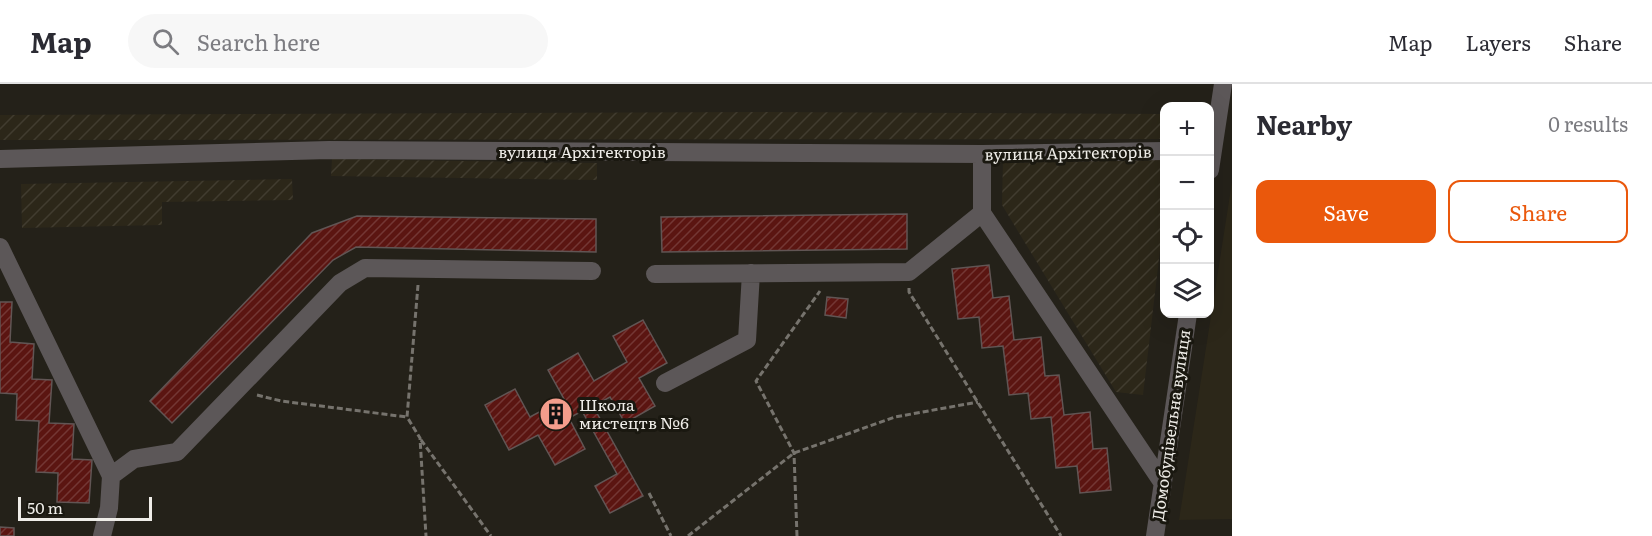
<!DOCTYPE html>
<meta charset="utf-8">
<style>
:root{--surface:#fff;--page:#f7f7f7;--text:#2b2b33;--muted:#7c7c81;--line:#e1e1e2;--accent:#ea580c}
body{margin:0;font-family:Literata,serif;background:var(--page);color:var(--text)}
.controls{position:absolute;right:18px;top:18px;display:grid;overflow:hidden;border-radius:12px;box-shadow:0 6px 24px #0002}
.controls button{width:54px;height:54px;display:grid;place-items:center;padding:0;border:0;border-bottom:2px solid var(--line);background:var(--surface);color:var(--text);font:30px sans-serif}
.scale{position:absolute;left:18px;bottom:15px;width:134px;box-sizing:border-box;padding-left:6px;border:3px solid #efede8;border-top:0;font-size:16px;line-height:21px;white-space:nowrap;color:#efede8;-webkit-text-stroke:4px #1a1810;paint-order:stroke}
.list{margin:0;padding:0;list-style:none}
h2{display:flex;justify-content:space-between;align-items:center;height:78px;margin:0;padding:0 24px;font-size:26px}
h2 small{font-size:20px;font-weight:400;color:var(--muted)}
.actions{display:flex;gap:12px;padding:18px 24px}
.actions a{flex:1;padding:14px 0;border:2px solid var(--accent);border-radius:12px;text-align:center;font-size:21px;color:var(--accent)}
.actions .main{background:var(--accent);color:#fff}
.icon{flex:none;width:33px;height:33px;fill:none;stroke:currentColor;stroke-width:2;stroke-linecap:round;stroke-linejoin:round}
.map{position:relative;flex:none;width:1232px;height:452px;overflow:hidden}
header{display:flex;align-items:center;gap:36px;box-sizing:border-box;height:84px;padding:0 30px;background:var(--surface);border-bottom:2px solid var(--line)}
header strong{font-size:28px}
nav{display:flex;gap:33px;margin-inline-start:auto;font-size:21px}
.search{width:420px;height:54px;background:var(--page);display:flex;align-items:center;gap:15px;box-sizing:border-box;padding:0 21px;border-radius:33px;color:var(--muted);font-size:22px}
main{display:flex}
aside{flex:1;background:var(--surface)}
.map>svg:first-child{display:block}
</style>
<header>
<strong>Map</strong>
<div class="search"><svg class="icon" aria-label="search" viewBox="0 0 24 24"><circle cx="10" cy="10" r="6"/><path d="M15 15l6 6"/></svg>Search here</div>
<nav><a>Map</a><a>Layers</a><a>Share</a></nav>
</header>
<main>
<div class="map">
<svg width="1232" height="452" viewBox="0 0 1232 452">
<defs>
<pattern id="industrial-furrows" width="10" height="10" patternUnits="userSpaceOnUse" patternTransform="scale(1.5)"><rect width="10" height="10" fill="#2c2719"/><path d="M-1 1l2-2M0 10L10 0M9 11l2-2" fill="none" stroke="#413c2f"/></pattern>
<pattern id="building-hatch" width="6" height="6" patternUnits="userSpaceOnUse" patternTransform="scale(1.5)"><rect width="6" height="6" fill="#5b1511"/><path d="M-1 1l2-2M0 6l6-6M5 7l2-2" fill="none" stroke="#733734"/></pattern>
</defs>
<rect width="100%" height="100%" fill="#242119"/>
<path fill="#2c2719" d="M1232,98V435L1179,436Z"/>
<path fill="url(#industrial-furrows)" d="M762,28L1164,30V55L0,56V31Z
M332,75L597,79V96L331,92Z
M1164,75V132L1143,311L1116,308L1002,121L1003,76Z
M292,95L293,116L162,118V141L22,144L21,100Z"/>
<path fill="url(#building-hatch)" stroke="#615554" stroke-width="1.5" d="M907,130V165L662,168L661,133Z
M357,132L596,135V168L356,163L333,176L172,339L150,317L312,149Z
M989,181L993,214L1009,212L1014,256L1041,253L1045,292L1059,291L1064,331L1090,328L1093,365L1107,364L1111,406L1080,409L1077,382L1056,384L1051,333L1031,335L1028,309L1009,311L1003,262L982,264L979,233L958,235L952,185Z
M827,213L848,215L846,234L825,231Z
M0,218H12L10,258L34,260L32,295L52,296L49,339L74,340L72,375L92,376L89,419L57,418L58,389L36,388L39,337L16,336L17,310L0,309Z
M643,236L667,279L639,294L655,322L625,339L610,313L593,322L643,412L610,429L595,402L617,390L582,327L569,334L585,365L555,381L538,351L509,366L485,321L515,305L530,333L564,315L548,286L578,269L594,297L627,278L613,252Z
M0,443L14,444V452H0Z"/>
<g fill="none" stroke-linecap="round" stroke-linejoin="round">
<path stroke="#76736d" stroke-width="3" stroke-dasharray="6 3" stroke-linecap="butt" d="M418,201L407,333L420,354L426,452
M909,204V208L1061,452
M257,311L281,317L407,333
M421,356L491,452
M649,409L671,452
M688,452L794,369L895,333L978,318
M797,452L794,369L756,297L820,207"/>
<path stroke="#5c5758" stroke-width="18" d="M982,70V129L1162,398
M0,75L329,66L982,70L1164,67
M1210,86L1223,0
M0,163L111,392L109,424L102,452
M655,190L909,188L982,129
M665,299L747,256L751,189
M111,392L134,375L177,368L340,199L365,184L592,187
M1155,452L1188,230"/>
</g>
<defs>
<g id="building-disc" transform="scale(1.725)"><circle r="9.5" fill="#f49d8c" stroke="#1a1810"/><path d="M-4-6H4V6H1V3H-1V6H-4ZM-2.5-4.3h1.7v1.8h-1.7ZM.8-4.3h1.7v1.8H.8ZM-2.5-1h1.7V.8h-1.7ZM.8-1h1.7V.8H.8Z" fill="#111"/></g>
</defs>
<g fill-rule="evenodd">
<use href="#building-disc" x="556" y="330"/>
</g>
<g text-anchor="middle" stroke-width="6" stroke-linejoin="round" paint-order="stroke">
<g font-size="16" fill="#efede8" stroke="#1a1810">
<text x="582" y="74">вулиця Архітекторів</text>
<text transform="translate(1068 69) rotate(-1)" y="6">вулиця Архітекторів</text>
<text transform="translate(1171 341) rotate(-82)" y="6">Домобудівельна вулиця</text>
</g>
<g font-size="16" fill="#efede8" stroke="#1a1810" text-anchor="start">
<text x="579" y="327">Школа<tspan x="579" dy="18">мистецтв №6</tspan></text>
</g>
</g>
</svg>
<div class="controls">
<button>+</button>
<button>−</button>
<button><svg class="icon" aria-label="locate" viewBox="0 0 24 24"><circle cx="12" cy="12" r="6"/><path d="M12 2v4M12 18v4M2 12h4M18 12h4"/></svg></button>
<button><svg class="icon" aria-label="layers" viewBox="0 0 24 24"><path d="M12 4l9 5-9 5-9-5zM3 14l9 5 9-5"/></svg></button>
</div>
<div class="scale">50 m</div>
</div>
<aside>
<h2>Nearby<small>0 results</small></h2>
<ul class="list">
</ul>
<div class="actions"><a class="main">Save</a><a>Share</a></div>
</aside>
</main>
